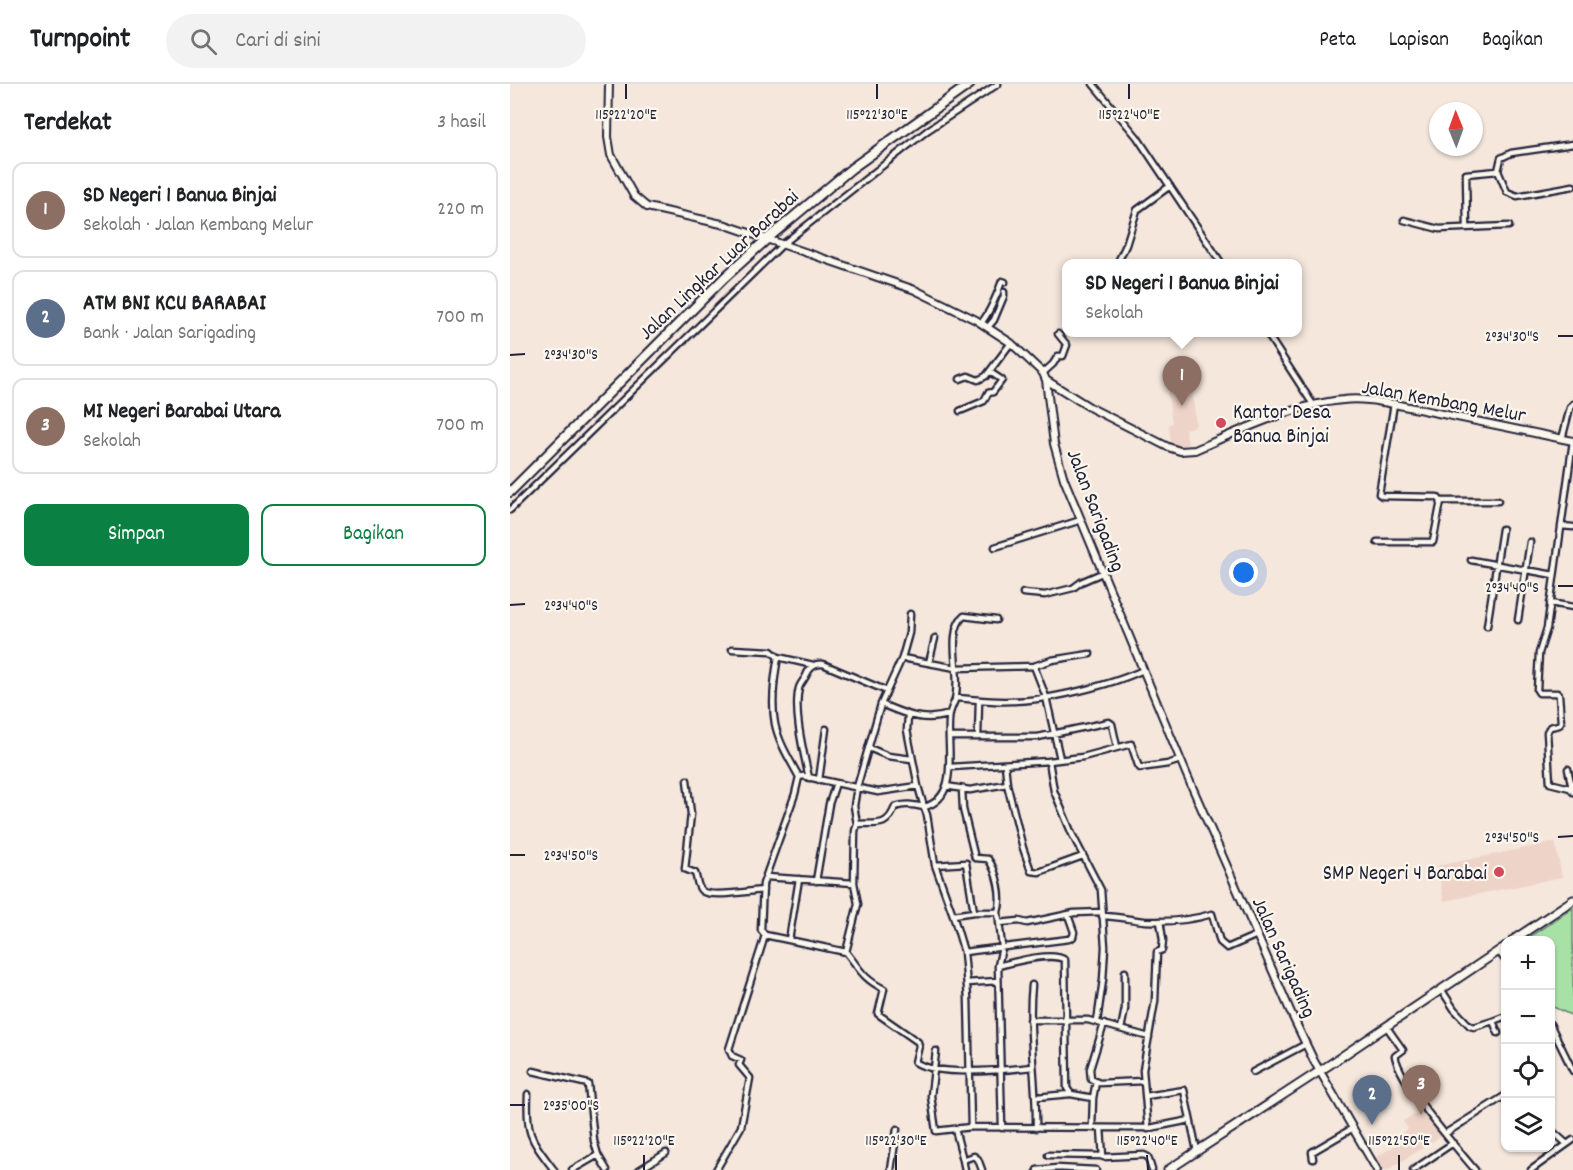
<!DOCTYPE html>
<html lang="id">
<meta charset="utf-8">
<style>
:root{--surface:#fff;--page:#f2f2f2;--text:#202124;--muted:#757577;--line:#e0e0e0;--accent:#0b8043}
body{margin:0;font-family:Dekko,sans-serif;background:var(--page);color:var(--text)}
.controls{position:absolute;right:18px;bottom:18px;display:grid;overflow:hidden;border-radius:12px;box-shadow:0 2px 4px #0004}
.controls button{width:54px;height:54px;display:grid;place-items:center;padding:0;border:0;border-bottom:2px solid var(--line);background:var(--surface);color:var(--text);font:30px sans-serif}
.compass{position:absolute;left:919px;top:18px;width:54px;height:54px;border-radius:50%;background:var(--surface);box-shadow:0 2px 4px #0004;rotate:359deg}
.you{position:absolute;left:734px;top:489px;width:21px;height:21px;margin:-15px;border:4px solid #fff;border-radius:50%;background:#1a73e8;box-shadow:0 0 0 9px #1a73e833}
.badge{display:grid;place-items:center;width:39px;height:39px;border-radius:50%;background:var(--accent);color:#fff;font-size:20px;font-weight:700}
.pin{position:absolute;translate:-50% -50px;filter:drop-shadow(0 2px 3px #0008)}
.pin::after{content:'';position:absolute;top:32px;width:21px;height:18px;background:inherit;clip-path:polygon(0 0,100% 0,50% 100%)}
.popup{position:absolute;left:552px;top:175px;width:240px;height:78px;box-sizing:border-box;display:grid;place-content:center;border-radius:12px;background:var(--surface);filter:drop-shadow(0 2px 4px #0005);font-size:20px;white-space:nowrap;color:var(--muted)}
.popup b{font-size:22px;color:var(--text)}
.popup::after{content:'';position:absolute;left:50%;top:100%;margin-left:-12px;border:12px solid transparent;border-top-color:var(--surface)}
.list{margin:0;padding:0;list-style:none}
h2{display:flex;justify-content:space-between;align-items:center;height:78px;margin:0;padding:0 24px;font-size:26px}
h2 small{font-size:20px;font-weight:400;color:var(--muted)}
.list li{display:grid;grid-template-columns:39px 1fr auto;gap:18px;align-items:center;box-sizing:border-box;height:96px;margin:0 12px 12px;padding:0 12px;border:2px solid var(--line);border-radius:12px}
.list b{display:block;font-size:22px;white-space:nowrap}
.list p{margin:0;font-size:20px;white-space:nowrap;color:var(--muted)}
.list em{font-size:20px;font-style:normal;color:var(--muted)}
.actions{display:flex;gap:12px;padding:18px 24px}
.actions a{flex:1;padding:14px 0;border:2px solid var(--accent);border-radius:12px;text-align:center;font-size:21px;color:var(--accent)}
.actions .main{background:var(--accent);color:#fff}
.icon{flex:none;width:33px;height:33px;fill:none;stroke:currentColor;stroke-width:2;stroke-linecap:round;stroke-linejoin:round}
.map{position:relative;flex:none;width:1063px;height:1086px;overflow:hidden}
header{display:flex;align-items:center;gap:36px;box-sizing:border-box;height:84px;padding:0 30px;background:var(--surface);border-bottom:2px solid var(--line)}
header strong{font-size:28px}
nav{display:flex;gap:33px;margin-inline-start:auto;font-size:21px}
.search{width:420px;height:54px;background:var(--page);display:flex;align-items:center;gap:15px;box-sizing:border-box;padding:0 21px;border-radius:33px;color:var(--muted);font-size:22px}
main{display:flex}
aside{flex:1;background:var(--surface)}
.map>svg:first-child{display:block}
</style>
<header>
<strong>Turnpoint</strong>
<div class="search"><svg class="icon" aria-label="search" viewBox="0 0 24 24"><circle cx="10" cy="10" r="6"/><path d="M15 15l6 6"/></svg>Cari di sini</div>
<nav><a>Peta</a><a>Lapisan</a><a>Bagikan</a></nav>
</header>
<main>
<aside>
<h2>Terdekat<small>3 hasil</small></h2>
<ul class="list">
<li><span class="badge" style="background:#8d6e63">1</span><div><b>SD Negeri 1 Banua Binjai</b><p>Sekolah · Jalan Kembang Melur</p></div><em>220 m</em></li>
<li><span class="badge" style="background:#5c6f8a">2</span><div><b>ATM BNI KCU BARABAI</b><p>Bank · Jalan Sarigading</p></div><em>700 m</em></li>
<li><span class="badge" style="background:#8d6e63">3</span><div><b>MI Negeri Barabai Utara</b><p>Sekolah</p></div><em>700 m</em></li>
</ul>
<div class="actions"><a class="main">Simpan</a><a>Bagikan</a></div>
</aside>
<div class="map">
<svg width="1063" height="1086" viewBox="0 0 1063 1086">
<rect width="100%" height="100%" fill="#f5e7dc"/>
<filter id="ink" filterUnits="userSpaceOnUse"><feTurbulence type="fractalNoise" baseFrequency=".0167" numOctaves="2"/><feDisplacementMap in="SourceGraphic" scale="12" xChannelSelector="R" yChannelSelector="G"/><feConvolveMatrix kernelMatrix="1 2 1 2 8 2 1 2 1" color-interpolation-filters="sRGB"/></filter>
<g filter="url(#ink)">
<path fill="#eed3c8" d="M682,303L686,342L675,345L678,359L673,363L661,362L659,340L662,339L657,305Z
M1045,758L1052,793L934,817L927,782Z
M915,1025L933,1051L878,1086H872L865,1074L895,1055L892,1049L898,1045L893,1037Z"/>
<path fill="#a8e1a6" stroke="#658270" stroke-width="1.5" d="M1063,824V932L1041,922L1040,856H1015Z"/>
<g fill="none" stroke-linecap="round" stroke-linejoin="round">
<g stroke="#22223b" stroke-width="9">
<path id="street" d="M583,0L627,53L712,180
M988,87L997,108L1007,112L1063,102
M894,136L929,145L999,142
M957,144L956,90L988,87L991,74L1001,69L1063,60
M607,180L616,161L627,126L660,102
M471,239C479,230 488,209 492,197L495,198
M478,243L484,236L494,212V208
M756,248L804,322
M533,289L543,280L548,272H553L557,261L548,250
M450,295L458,292L468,296L476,292L501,259
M450,327L474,317L478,309L483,308L492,296L480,288
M1052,355L1060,324L1063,320
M1063,357L1037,544L1029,569L1027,606L1029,609H1047L1049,611L1051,638L1049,641L1040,643L1037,648L1040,699L1060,704L1063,708
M931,417H988
M0,426L273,160L418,46L488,0
M1051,442L1063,443
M867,458H923L931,417L927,413L872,412L869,410L884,320
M485,463L571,436
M961,476L1044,491
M513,509L535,511L563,504L571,498L592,489
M1040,519L1063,523
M1008,536L1020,458
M977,542L992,445
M222,565L261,567L268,573L303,581
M268,573C264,595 261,619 265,640C269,659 280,676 289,693
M392,574L399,549L400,530
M419,579L425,554
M524,582L536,613L550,675
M446,614C464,615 483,618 501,617C536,617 602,601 633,586
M371,620C395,630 414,639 440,630
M398,631L397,646L408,702
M439,653H528L599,638L602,640L607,663
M468,653L469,616
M359,664L378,672L402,675
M441,683L539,677
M1058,685L1062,704
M299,694C294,670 283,628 289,604C290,600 294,596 296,592C299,584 304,579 313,580L377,607
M177,696L181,730L175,785L185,789C187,794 187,803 192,807C201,814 240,807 253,806
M309,696L316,645
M497,700L513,764L521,787L529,788L573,772
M436,702L460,706L497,700L495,680
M452,705L453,725L465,774L478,775C487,787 493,813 488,828
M347,740C367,739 377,744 385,723C395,719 404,721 414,723
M425,781L456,779L464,828
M256,793L344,799
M306,797L319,720L326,699
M443,831L464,828H488L492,863L488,882L492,1044
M592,832C607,832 621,836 635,837C656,838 682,836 702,830L710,858L717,864L747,851
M489,839L509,837L517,839L564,829L592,828
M255,851L336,868
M279,856L289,795
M988,867L996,877
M454,868L559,855L563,853L564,848L558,831
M488,882C504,878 542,867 555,876L557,1004L561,1010L583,1014
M457,899L488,897
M522,901C517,949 527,996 526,1044
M931,905L944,925L960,942L964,943L983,937
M520,936H578L639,953
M587,938L593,896L595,863L591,806L562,750L544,707L539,677L573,673L621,660L628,681L630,684L658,680L670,676
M594,940L580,985L581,995L589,999L634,997
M1040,940L1063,987
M876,942L893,966L885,972C891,1001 945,1062 965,1086
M611,945L615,925V888
M988,949L983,937L996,932
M426,967L421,1012L426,1047L461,1043L640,1044L680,1036
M523,983C496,986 427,993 405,978L409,962L408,958L368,930L374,905C352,894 350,885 336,868L348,820L344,799L345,747L347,740L344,722L347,703L371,620L392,574L446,584L524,582L542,576L580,570
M23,987L78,1000L84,1057L88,1071L97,1086
M743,988L796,960
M18,1010C16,1051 20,1054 44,1086
M636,1012L674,1006L687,1067
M527,1013L560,1010
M461,1043L458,914L454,868L443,831L425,781L417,731L414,723C453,713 434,657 440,629C441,625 443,621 445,616C447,607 447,594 446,584C445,569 441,542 454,532L486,536
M582,1044L583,1014L586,998
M591,1044L593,1073L634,1071L638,1073L642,1086
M445,1045L453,1076
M638,1045L633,986L645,917L647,868L652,866L653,856L650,837
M1040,1045L1057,1060
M936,1049L996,1011
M538,1071L592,1072
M803,1075L802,1068L843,1044
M62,1086L88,1071
M129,1086L156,1069
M206,1086L231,1043L240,994L229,981L231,976L222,972L219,965L253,858L255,851L251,846L253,800L285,710L289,693L293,692L368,708L408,702L414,723
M381,1086L387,1045
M455,1086L453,1076L464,1072L468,1075L472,1086
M527,1086L547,1084L586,1086
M903,1086L943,1059
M1021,1086L1063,1056"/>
</g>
<g stroke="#22223b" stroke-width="10">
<path id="secondary" d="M99,0L98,53L101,71L124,112L137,123L216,141L405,206L466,236L501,259L533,289L536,296L544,360L554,395L676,689L782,931L804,977L867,1086
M536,296L581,324L658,363L670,367L685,366C729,347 786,320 833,316C850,314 867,317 884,320L1063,357"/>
</g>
<g stroke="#22223b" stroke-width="11">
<path id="primary" d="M1003,856L1063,816
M658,1086L819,981L996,862"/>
</g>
<g stroke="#22223b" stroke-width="12">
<path id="highway" d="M0,408L214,194L257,155L342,84L460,0"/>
</g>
<use href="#street" stroke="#fbf7ec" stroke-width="4.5"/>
<use href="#secondary" stroke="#fbf7ec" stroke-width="6"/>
<use href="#primary" stroke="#fbf7ec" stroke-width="7"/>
<use href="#highway" stroke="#fbf7ec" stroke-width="8"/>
</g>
</g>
<path fill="none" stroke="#22223b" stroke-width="2" d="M116,0V15M367,0V15M619,0V15M1048,252H1063M0,271L15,270M1048,502H1063M0,521L15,520M1048,753L1063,752M0,771H15M0,1021H15M134,1071V1086M386,1071V1086M637,1071L638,1086M889,1071V1086"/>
<g fill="#d1495b" stroke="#fbf7ec" stroke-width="2">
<circle cx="711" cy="339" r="6"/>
<circle cx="989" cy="788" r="6"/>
</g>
<g text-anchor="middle" stroke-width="4.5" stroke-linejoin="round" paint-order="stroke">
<g font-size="21" fill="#22223b" stroke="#fbf7ec">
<text transform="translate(208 180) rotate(-43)" y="7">Jalan Lingkar Luar Barabai</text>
<text transform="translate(934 316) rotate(10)" y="7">Jalan Kembang Melur</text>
<text transform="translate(587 426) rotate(69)" y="7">Jalan Sarigading</text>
<text transform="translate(775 873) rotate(66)" y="7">Jalan Sarigading</text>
</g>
<g font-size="21" fill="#22223b" stroke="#fbf7ec" text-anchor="start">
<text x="723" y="334">Kantor Desa<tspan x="723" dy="24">Banua Binjai</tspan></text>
<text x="977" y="795" text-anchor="end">SMP Negeri 4 Barabai</text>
</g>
</g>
<g font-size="15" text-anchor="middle" fill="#22223b" stroke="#fbf7ec" stroke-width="4.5" stroke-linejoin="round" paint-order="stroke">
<text x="116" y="35">115°22'20"E</text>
<text x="367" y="35">115°22'30"E</text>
<text x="619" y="35">115°22'40"E</text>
<text x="1002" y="257">2°34'30"S</text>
<text x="61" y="275">2°34'30"S</text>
<text x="1002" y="508">2°34'40"S</text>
<text x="61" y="526">2°34'40"S</text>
<text x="1002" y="758">2°34'50"S</text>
<text x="61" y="776">2°34'50"S</text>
<text x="61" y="1026">2°35'00"S</text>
<text x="134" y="1061">115°22'20"E</text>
<text x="386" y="1061">115°22'30"E</text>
<text x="637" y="1061">115°22'40"E</text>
<text x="889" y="1061">115°22'50"E</text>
</g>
</svg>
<div class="controls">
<button>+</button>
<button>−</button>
<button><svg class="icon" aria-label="locate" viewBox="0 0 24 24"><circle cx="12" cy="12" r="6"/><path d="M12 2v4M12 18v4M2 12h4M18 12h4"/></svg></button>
<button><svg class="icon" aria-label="layers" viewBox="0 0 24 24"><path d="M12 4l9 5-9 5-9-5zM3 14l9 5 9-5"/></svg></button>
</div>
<svg class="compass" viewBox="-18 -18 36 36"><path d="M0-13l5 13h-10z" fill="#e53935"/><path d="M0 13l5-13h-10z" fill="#757577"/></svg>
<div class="you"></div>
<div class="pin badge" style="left:672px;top:322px;background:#8d6e63">1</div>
<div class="popup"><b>SD Negeri 1 Banua Binjai</b>Sekolah</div>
<div class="pin badge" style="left:862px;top:1041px;background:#5c6f8a">2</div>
<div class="pin badge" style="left:911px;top:1031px;background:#8d6e63">3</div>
</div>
</main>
